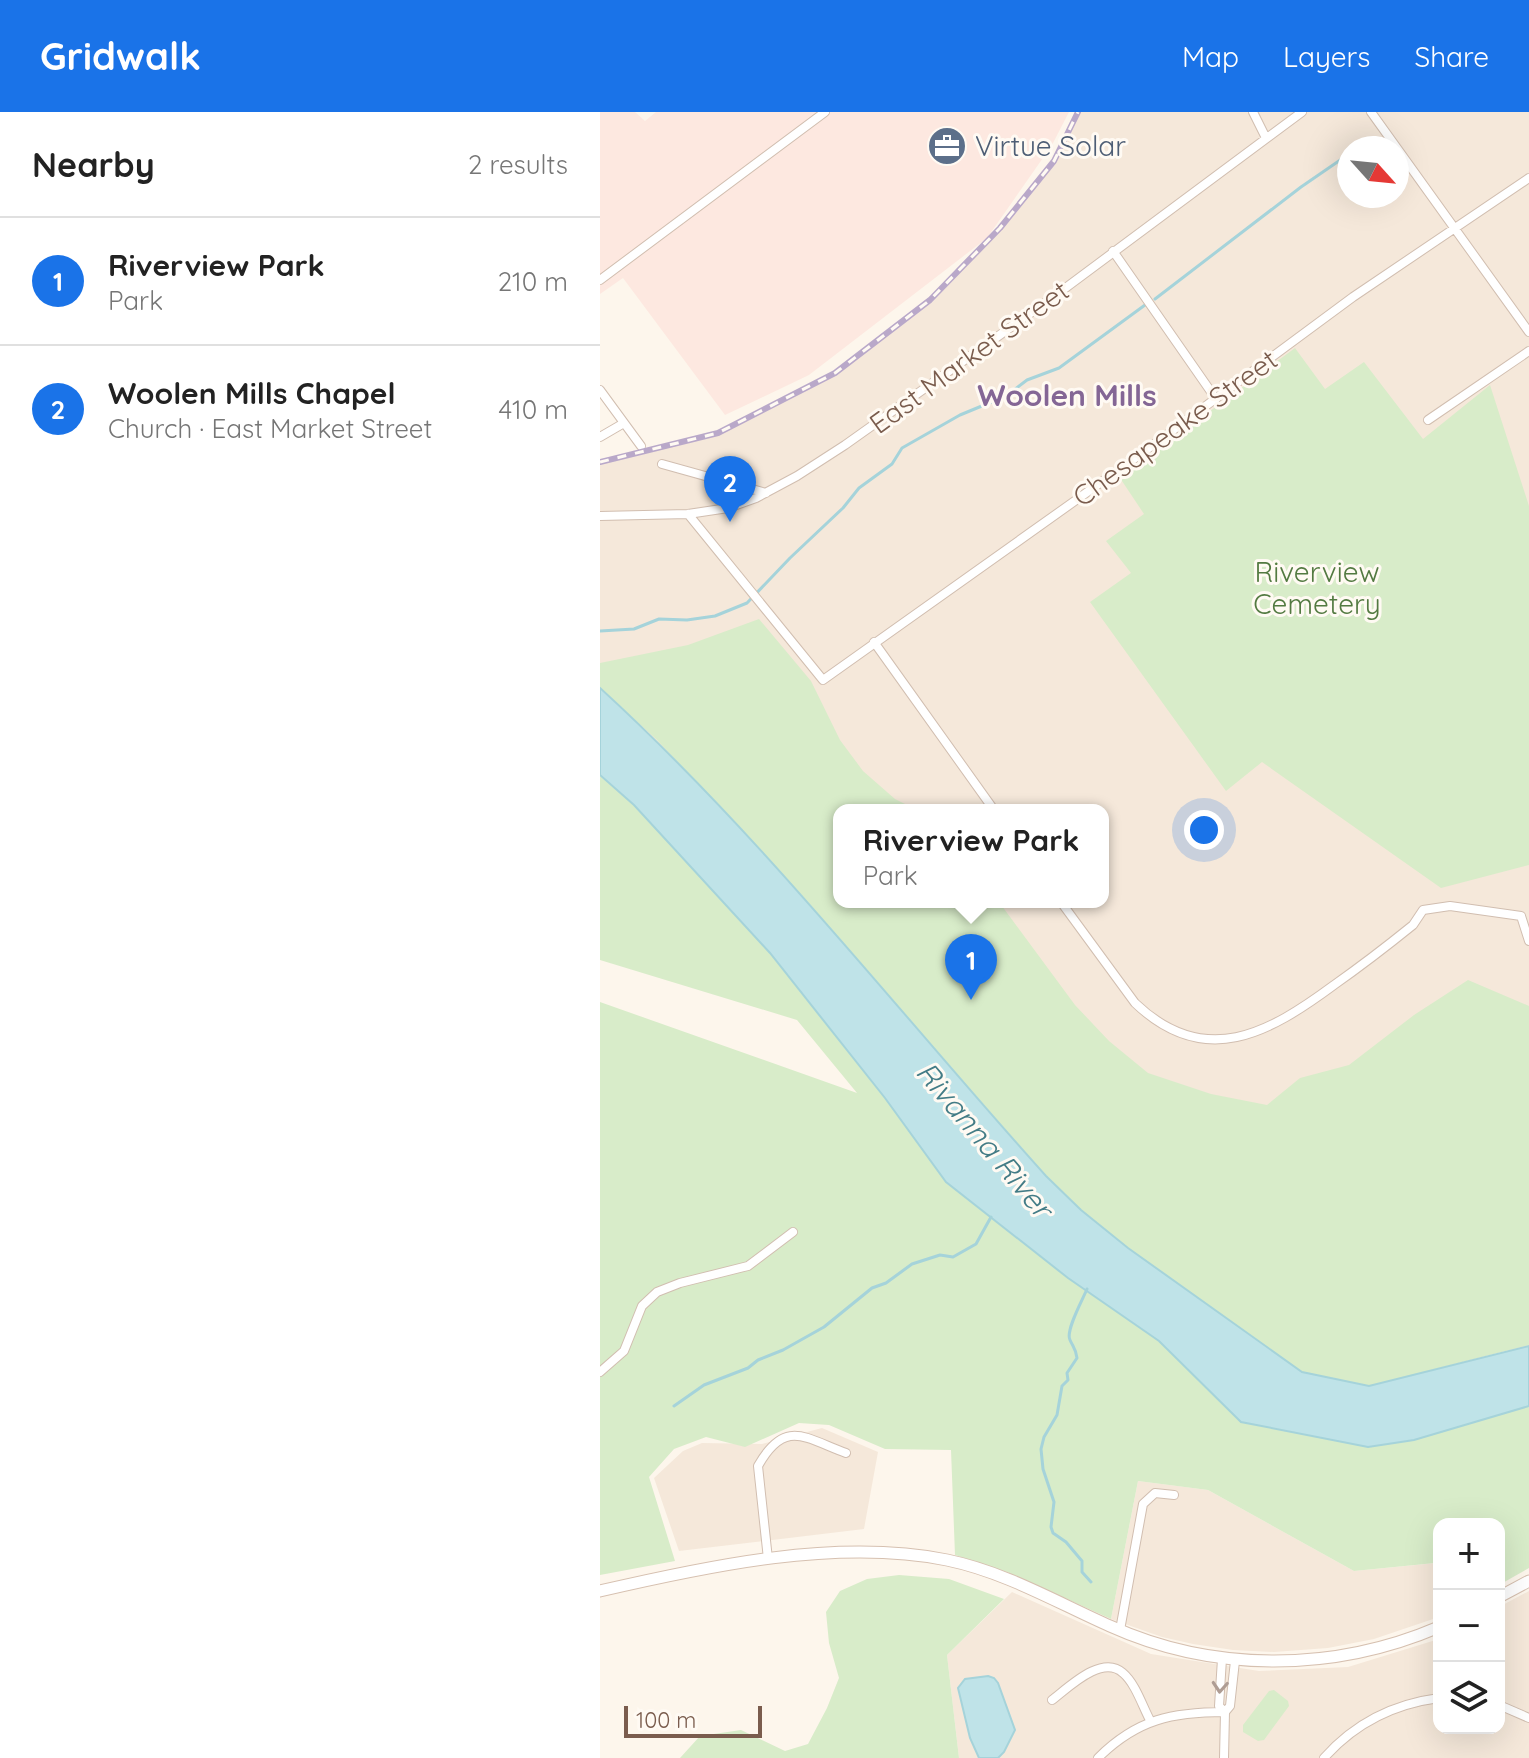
<!DOCTYPE html>
<meta charset="utf-8">
<style>
:root{--surface:#fff;--page:#f6f6f6;--text:#222;--muted:#767676;--line:#e0e0e0;--accent:#1a73e8}
body{margin:0;font-family:Quicksand,sans-serif;background:var(--page);color:var(--text)}
.controls{position:absolute;right:24px;bottom:24px;display:grid;overflow:hidden;border-radius:16px;box-shadow:0 8px 32px #0002}
.controls button{width:72px;height:72px;display:grid;place-items:center;padding:0;border:0;border-bottom:2px solid var(--line);background:var(--surface);color:var(--text);font:40px sans-serif}
.compass{position:absolute;left:737px;top:24px;width:72px;height:72px;border-radius:50%;background:var(--surface);box-shadow:0 8px 32px #0002;rotate:117deg}
.scale{position:absolute;left:24px;bottom:20px;width:138px;box-sizing:border-box;padding-left:8px;border:4px solid #7a5c4d;border-top:0;font-size:22px;line-height:28px;white-space:nowrap;color:#7a5c4d;-webkit-text-stroke:6px #fffaf3;paint-order:stroke}
.you{position:absolute;left:604px;top:718px;width:28px;height:28px;margin:-20px;border:6px solid #fff;border-radius:50%;background:#1a73e8;box-shadow:0 0 0 12px #1a73e833}
.badge{display:grid;place-items:center;width:52px;height:52px;border-radius:50%;background:var(--accent);color:#fff;font-size:26px;font-weight:700}
.pin{position:absolute;translate:-50% -66px;filter:drop-shadow(0 2px 4px #0008)}
.pin::after{content:'';position:absolute;top:42px;width:28px;height:24px;background:inherit;clip-path:polygon(0 0,100% 0,50% 100%)}
.popup{position:absolute;left:233px;top:692px;width:276px;height:104px;box-sizing:border-box;display:grid;place-content:center;border-radius:16px;background:var(--surface);filter:drop-shadow(0 2px 6px #0005);font-size:26px;white-space:nowrap;color:var(--muted)}
.popup b{font-size:30px;color:var(--text)}
.popup::after{content:'';position:absolute;left:50%;top:100%;margin-left:-16px;border:16px solid transparent;border-top-color:var(--surface)}
.list{margin:0;padding:0;list-style:none}
h2{display:flex;justify-content:space-between;align-items:center;height:104px;margin:0;padding:0 32px;font-size:34px}
h2 small{font-size:26px;font-weight:400;color:var(--muted)}
.list li{display:grid;grid-template-columns:52px 1fr auto;gap:24px;align-items:center;box-sizing:border-box;height:128px;padding:0 32px;border-top:2px solid var(--line)}
.list b{display:block;font-size:30px;white-space:nowrap}
.list p{margin:0;font-size:26px;white-space:nowrap;color:var(--muted)}
.list em{font-size:26px;font-style:normal;color:var(--muted)}
.icon{flex:none;width:44px;height:44px;fill:none;stroke:currentColor;stroke-width:2;stroke-linecap:round;stroke-linejoin:round}
.map{position:relative;flex:none;width:929px;height:1646px;overflow:hidden}
header{display:flex;align-items:center;gap:48px;box-sizing:border-box;height:112px;padding:0 40px;background:var(--accent);color:#fff}
header strong{font-size:38px}
nav{display:flex;gap:44px;margin-inline-start:auto;font-size:28px}
main{display:flex}
aside{flex:1;background:var(--surface)}
.map>svg:first-child{display:block}
</style>
<header>
<strong>Gridwalk</strong>
<nav><a>Map</a><a>Layers</a><a>Share</a></nav>
</header>
<main>
<aside>
<h2>Nearby<small>2 results</small></h2>
<ul class="list">
<li><span class="badge">1</span><div><b>Riverview Park</b><p>Park</p></div><em>210 m</em></li>
<li><span class="badge">2</span><div><b>Woolen Mills Chapel</b><p>Church · East Market Street</p></div><em>410 m</em></li>
</ul>
</aside>
<div class="map">
<svg width="929" height="1646" viewBox="0 0 929 1646">
<rect width="100%" height="100%" fill="#fdf6ec"/>
<path fill="#f5e8da" fill-rule="evenodd" d="M478,0H929V1245L478,1108L0,586V350L118,321L235,261L330,188L400,116L454,49ZM749,36H797V84H749ZM239,698H503V790H239Z
M222,1316L278,1340L264,1417L79,1439L54,1366L83,1339L102,1331L162,1332Z
M538,1369L608,1378L754,1459L836,1451L839,1462V1505L774,1527L728,1536L674,1540L633,1538L593,1532L562,1525L511,1507Z
M929,1479V1646H359L347,1543L412,1480L551,1542L659,1559L748,1555L839,1527V1616H899V1495Z"/>
<path fill="#fde8e0" d="M0,0H35L45,9L56,0H469L452,33L387,126L209,263L125,303L23,166L0,182Z"/>
<path fill="#d8ecc9" d="M695,236L725,277L764,250L823,327L890,273L929,394V753L841,776L662,650L626,679L490,490L531,461L506,429L544,402L520,366Z
M159,507L211,569L240,628L263,659L295,687L317,698H239V790H383L387,796L399,790L475,893L509,929L548,961L611,982L667,993L700,966L749,953L814,903L868,868L929,894V1233L769,1274L702,1260L528,1136L481,1098L446,1064L178,757L56,627L0,576V551L88,533Z
M0,663L34,693L170,841L285,986L346,1070L468,1166L559,1229L641,1310L814,1328L929,1294V1456L899,1473V1412H839V1462L835,1451L754,1459L608,1378L538,1369L511,1507L407,1460L355,1443L351,1338L285,1337L229,1313L199,1311L145,1335L106,1325L74,1337L49,1365L75,1449L0,1463V890L257,981L197,908L0,848Z
M299,1463L349,1467L404,1487L347,1543L359,1646H80L100,1624L141,1618L185,1639L208,1632L227,1596L239,1566L229,1531L226,1500L240,1479L267,1467Z
M674,1578L688,1589L689,1594L664,1628L658,1629L643,1620V1613L669,1579Z"/>
<path fill="#bfe3e8" stroke="#a5d3da" stroke-width="2" d="M0,576C163,725 299,901 446,1064L481,1098L528,1136L702,1260L769,1274L929,1234V1294L814,1328L768,1335L641,1310L559,1229L468,1166L346,1070L285,986L170,841L34,693L0,663Z
M388,1564L394,1566L398,1571L415,1618L404,1640L398,1646H379L370,1626L358,1576L365,1567Z"/>
<g fill="none" stroke-linecap="round" stroke-linejoin="round">
<path stroke="#a5d3da" stroke-width="3" d="M555,187L701,75L749,42
M0,519L34,517L59,507L87,508L115,504L147,491L190,446L243,396L259,376L292,352L302,336L360,303L406,284L427,268L459,256L545,193
M487,1177C483,1187 465,1219 470,1228C473,1235 476,1237 477,1246L467,1261L468,1268L462,1274L457,1303L444,1325L441,1337L443,1357L454,1390L451,1415L453,1421L466,1430L482,1449V1460L491,1470
M74,1294L104,1273L148,1256L158,1248L183,1238L224,1215L272,1176L286,1171L312,1152L340,1143L353,1145L376,1132L391,1105"/>
<g stroke="#d1beb0" stroke-width="10">
<path id="street" d="M653,0L666,26
M771,0L929,220
M513,139L616,287
M0,168L225,0
M0,278L41,334
M828,308L929,239
M0,325L24,311
M62,352L166,381
M88,402L223,568L538,344L753,185L929,66
M0,404L88,402L128,396L156,386L197,364L245,333L456,183L702,0
M274,530L394,698
M461,790L535,891C605,958 669,921 734,873C761,854 787,834 813,813L823,798L850,794L921,804
M921,804L929,829
M0,1260L24,1239L42,1194L57,1180L80,1171L148,1154L193,1120
M168,1447L158,1354C185,1306 205,1326 246,1341
M520,1518L543,1392L555,1381L574,1383
M622,1547L619,1594L625,1600
M452,1588C469,1575 502,1542 523,1561C536,1572 543,1596 551,1610
M899,1593L929,1606
M498,1646C537,1607 573,1600 625,1600
M624,1646L625,1600L630,1594L635,1549
M724,1646C755,1611 793,1592 839,1586"/>
</g>
<g stroke="#d6c0b0" stroke-width="13">
<path id="secondary" d="M0,1479C108,1454 237,1426 347,1448C405,1460 456,1490 510,1514C614,1561 734,1560 839,1515
M899,1485L929,1469"/>
</g>
<use href="#street" stroke="#fff" stroke-width="8"/>
<use href="#secondary" stroke="#fff" stroke-width="11"/>
<g stroke="#b9a8c9" stroke-width="6">
<path id="rail" d="M0,350L118,321L235,261L330,188L400,116L454,49L478,0"/>
</g>
<use href="#rail" stroke="#fffaf3" stroke-width="3" stroke-dasharray="9" stroke-linecap="butt"/>
</g>
<defs><path id="oneway-chevron" d="M-2-3.5L2.5 0L-2 3.5" fill="none" stroke-width="1.6" stroke-linecap="round" stroke-linejoin="round" transform="scale(2)"/></defs>
<use stroke="#af9d94" href="#oneway-chevron" transform="translate(620 1575) rotate(94)"/>
<defs>
<g id="office-disc" transform="scale(2)"><circle r="9.5" fill="#5c6f8a" stroke="#fffaf3"/><path d="M-6-3h4V-5.5h4V-3h4V5H-6ZM-1-4.5V-3h2v-1.5ZM-6 0V1H6V0Z" fill="#fff"/></g>
</defs>
<g fill-rule="evenodd">
<use href="#office-disc" x="347" y="34"/>
</g>
<g text-anchor="middle" stroke-width="6" stroke-linejoin="round" paint-order="stroke">
<g font-size="28" fill="#4e5e75" stroke="#fffaf3" text-anchor="start">
<text x="375" y="44">Virtue Solar</text>
</g>
<g font-size="28" fill="#7a5c4d" stroke="#fffaf3">
<text transform="translate(369 245) rotate(-36)" y="10">East Market Street</text>
<text transform="translate(575 316) rotate(-36)" y="10">Chesapeake Street</text>
</g>
<g font-size="28" fill="#537a41" stroke="#fffaf3">
<text x="717" y="470">Riverview<tspan x="717" dy="32">Cemetery</tspan></text>
</g>
<g font-size="30" font-weight="bold" fill="#846695" stroke="#fffaf3">
<text x="467" y="294">Woolen Mills</text>
</g>
<g font-size="30" font-style="italic" fill="#437c86" stroke="#fffaf3">
<text transform="translate(384 1028) rotate(50)" y="10">Rivanna River</text>
</g>
</g>
</svg>
<div class="controls">
<button>+</button>
<button>−</button>
<button><svg class="icon" aria-label="layers" viewBox="0 0 24 24"><path d="M12 4l9 5-9 5-9-5zM3 14l9 5 9-5"/></svg></button>
</div>
<svg class="compass" viewBox="-18 -18 36 36"><path d="M0-13l5 13h-10z" fill="#e53935"/><path d="M0 13l5-13h-10z" fill="#767676"/></svg>
<div class="scale">100 m</div>
<div class="you"></div>
<div class="pin badge" style="left:371px;top:888px">1</div>
<div class="popup"><b>Riverview Park</b>Park</div>
<div class="pin badge" style="left:130px;top:410px">2</div>
</div>
</main>
